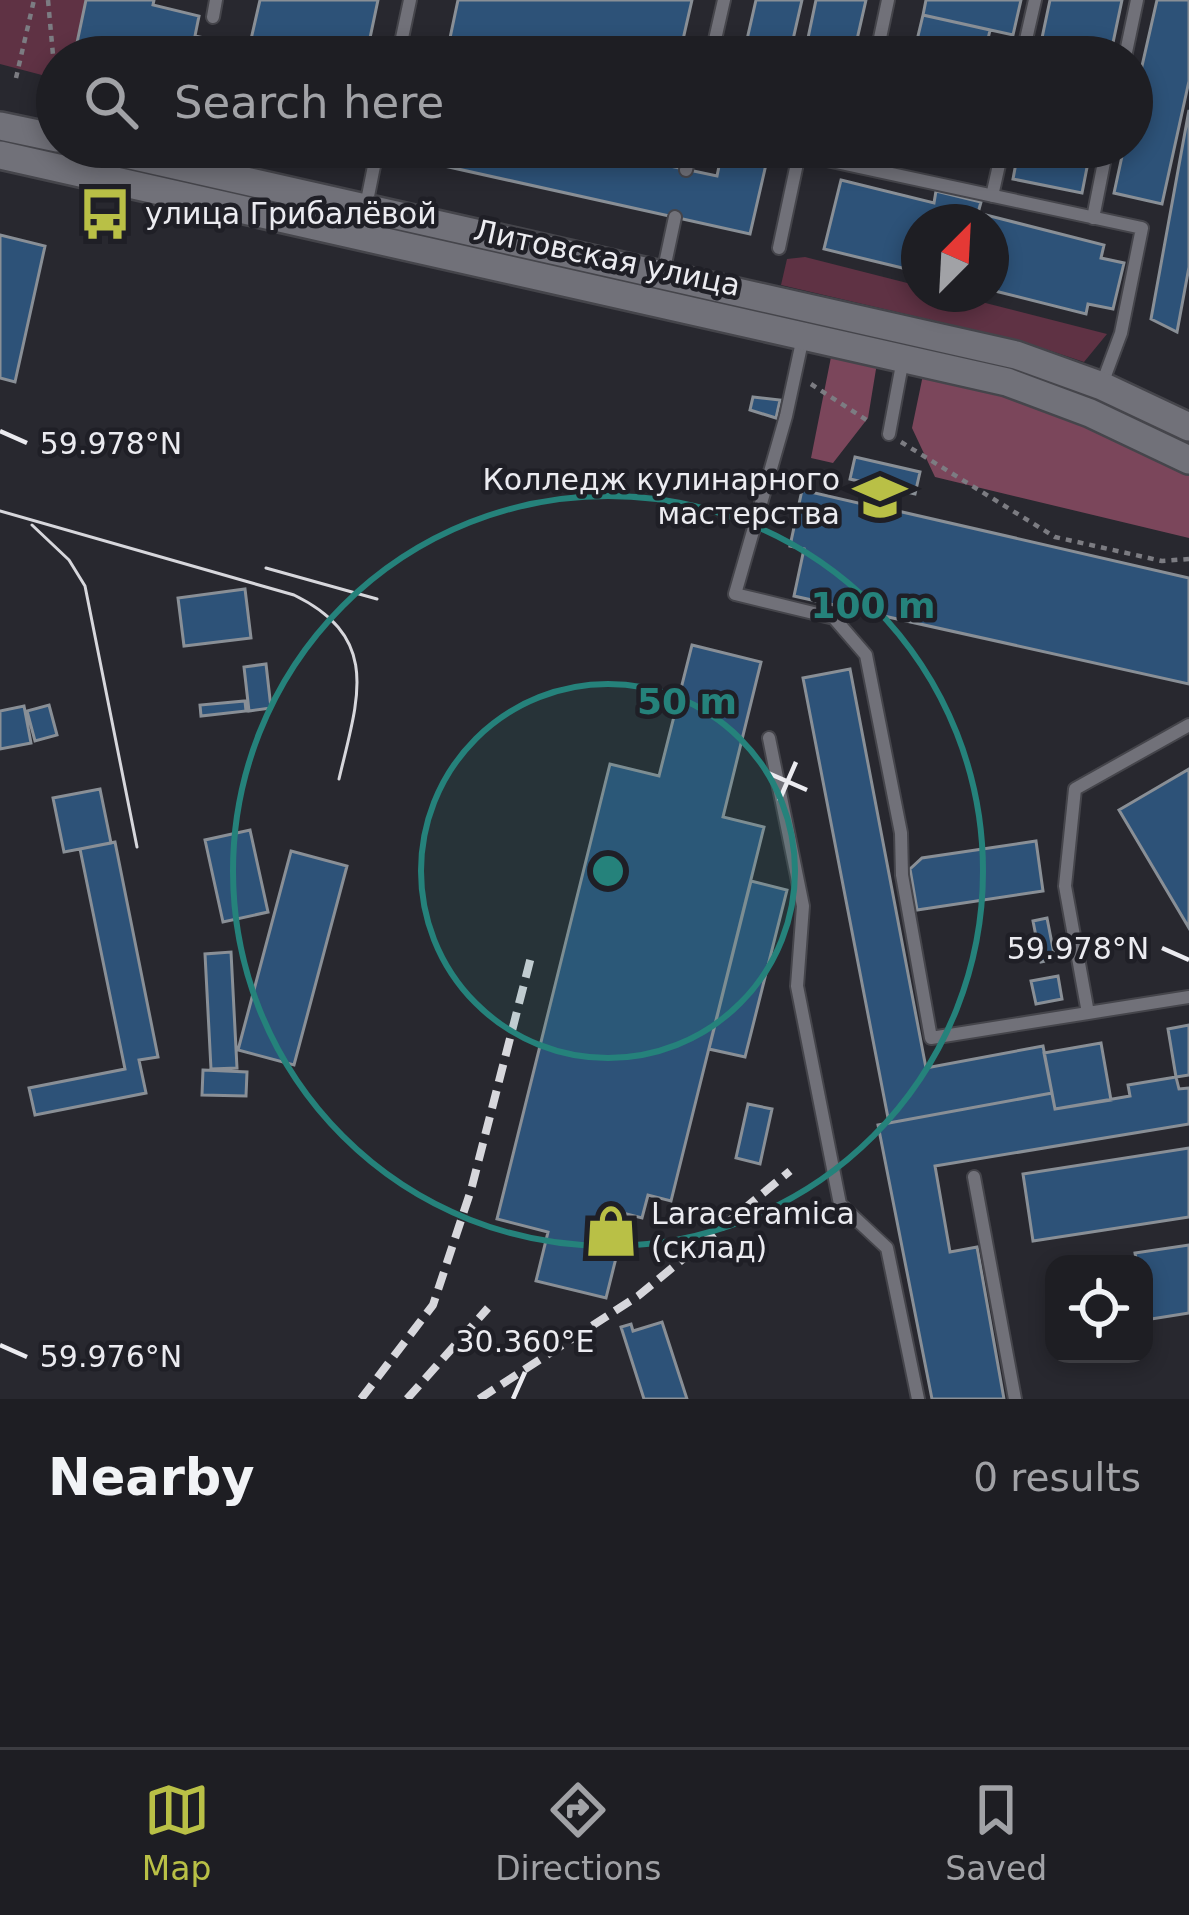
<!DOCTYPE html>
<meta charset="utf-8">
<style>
:root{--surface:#1e1e23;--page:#2b2b30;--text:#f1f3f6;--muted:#a1a2a6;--line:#3c3c41;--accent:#b9c046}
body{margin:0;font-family:"DejaVu Sans",sans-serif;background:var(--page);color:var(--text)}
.controls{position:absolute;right:36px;bottom:36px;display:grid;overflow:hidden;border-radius:24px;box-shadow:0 6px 18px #0003}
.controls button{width:108px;height:108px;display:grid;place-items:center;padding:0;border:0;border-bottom:3px solid var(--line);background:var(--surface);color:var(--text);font:60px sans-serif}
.compass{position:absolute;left:901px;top:204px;width:108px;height:108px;border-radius:50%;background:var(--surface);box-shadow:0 6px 18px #0003;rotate:24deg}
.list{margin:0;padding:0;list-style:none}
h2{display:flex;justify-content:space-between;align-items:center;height:156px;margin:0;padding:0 48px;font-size:51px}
h2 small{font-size:39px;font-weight:400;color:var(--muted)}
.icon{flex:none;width:66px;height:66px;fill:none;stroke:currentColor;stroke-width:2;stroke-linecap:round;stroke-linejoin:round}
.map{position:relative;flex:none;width:1189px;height:1399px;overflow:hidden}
.search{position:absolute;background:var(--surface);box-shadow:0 6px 18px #0003;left:36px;right:36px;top:36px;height:132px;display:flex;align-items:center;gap:30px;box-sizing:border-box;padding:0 42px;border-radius:66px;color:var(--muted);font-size:45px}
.sheet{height:348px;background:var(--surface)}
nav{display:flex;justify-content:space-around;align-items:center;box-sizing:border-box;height:168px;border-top:3px solid var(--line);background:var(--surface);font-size:33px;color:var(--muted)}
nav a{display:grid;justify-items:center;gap:6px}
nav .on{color:var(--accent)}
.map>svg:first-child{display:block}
</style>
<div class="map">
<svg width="1189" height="1399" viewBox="0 0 1189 1399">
<rect width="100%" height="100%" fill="#28282f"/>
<path fill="#5f3244" d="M0,0H86L74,57H57V79L0,64Z
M805,257L919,286V294H950L1107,334L1084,362L1021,341L781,285L787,259Z"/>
<path fill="#7b465b" d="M832,352L877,363L868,418L833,463L811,458Z
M923,375L1041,406L1189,474V538L935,477L912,428Z"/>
<path fill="#2d5278" stroke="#898f96" stroke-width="3" d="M86,0H154L153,5L199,16L195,36L249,48L260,0H378L366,57H74Z
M458,0H692L679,57H446Z
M756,0H802L789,57H743Z
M816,0H866L853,57H804Z
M926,0H1021L1013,35L923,15Z
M1050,0H1122L1110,57H1038Z
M1157,0H1189V81L1162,204L1114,193L1124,147H1132V110Z
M923,15L990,30L984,57H913Z
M1189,110V267L1177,332L1151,319Z
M359,147H659L656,163L717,176L723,147H770L750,234Z
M1019,147H1091L1082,193L1013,179Z
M841,180L934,203L936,191L981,202L978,213L1104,245L1101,258L1124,263L1113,309L1088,304L1086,314L991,290V222H919V272L824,249Z
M0,235L45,246L15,382L0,378Z
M753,397L780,400L776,418L750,410Z
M855,457L920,472L915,494L850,479Z
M876,485L889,488L885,508L1189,578V684L794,596L804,549L790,546L802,490L871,506Z
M245,589L251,638L184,646L178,598Z
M692,645L761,662L723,817L764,827L671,1201L648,1195L642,1218L627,1214L606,1298L536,1281L548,1232L497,1219L610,764L659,776Z
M266,664L271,708L249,711L244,667Z
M850,669L926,1068L1043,1046L1052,1093L889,1123L803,678Z
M245,701L246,711L201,716L200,705Z
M49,705L57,735L35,741L27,711Z
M24,706L31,743L0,749V711Z
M1189,769V928L1119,810Z
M100,789L111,843L64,852L53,798Z
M250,830L268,912L223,922L205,840Z
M1036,841L1043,891L917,910L910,869L922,858Z
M115,842L158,1057L139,1060L146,1093L35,1115L29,1088L125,1069L80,849Z
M291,851L347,866L294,1065L238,1050Z
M751,881L787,890L745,1057L709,1049Z
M1047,918L1055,959L1041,962L1033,921Z
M231,952L237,1068L211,1069L205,954Z
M1058,976L1062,999L1036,1004L1031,981Z
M1189,1025V1075L1176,1077L1168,1029Z
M1101,1043L1111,1100L1055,1109L1044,1053Z
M203,1070L247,1072L246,1096L202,1095Z
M1176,1077L1179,1089L1189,1088V1124L935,1166L950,1252L977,1247L1004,1399H932L878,1125L1052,1093L1055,1109L1130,1096L1128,1085Z
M748,1104L772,1109L760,1164L736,1158Z
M1189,1148V1217L1033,1241L1023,1174Z
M1189,1245V1313L1145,1320L1144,1264H1137L1135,1253Z
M662,1322L687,1399H644L621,1327L631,1324L633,1331Z"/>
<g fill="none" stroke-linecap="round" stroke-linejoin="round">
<g stroke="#45454b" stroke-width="16">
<path id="service" d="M213,17L216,0
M398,57L410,0
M711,57L724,0
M876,57L888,0
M1022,57L1035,0
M1125,57L1137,0
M686,170L691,147
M992,196L1003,147
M366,206L377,151
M1093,218L1107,147
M779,248L799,154L1142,228L1121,333L1102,384
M662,278L675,217
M803,337L786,416L735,594L834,618L866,655L901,833L902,875L931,1038L1088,1013
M889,434L903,359
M1189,725L1075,789L1065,886L1088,1013L1189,997
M769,738L803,906L797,986L840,1204L887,1248L918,1399
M974,1177L1015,1399"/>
</g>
<g stroke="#45454b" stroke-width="32">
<path id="tertiary" d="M0,126L57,138
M95,147L1016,355L1102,386L1189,427
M0,155L1007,382L1090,413L1189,460"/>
</g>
<path stroke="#7c7c82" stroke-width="4.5" stroke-dasharray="6 6" stroke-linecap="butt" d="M48,0L56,88
M16,78L34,0
M811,384L871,423
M901,442L1055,537L1162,561L1189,559"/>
<use href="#service" stroke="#717179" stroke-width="12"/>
<use href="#tertiary" stroke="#717179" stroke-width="27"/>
<path stroke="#d7d7dc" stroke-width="3" d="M0,511L294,595C382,638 358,698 339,779
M32,525L69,560L85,586L137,847
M266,568L377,599"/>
<path stroke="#d7d7dc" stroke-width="8" stroke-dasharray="18 9" stroke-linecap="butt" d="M361,1399L433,1305L471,1190L532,953
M407,1399L488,1308
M479,1399L638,1296L790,1171"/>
</g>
<path fill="none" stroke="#ebebf0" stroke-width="4.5" d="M0,431L27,443M768,773L807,790M779,801L796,762M1162,948L1189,960M0,1345L27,1357M513,1399L525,1372"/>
<circle cx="608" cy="871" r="187" fill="#25827b" fill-opacity=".12"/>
<g fill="none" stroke="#25827b" stroke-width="6">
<circle cx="608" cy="871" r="187"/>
<circle cx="608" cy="871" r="375"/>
</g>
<defs>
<g id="bus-bare" transform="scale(4.14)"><path d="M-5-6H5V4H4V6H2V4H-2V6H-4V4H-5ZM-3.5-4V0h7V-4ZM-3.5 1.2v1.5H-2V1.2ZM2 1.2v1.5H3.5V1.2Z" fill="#b9c046" stroke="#1f1f26" stroke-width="2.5" paint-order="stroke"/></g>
<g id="university-bare" transform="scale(4.14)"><path d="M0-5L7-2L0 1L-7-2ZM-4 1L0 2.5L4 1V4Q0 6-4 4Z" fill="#b9c046" stroke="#1f1f26" stroke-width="2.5" paint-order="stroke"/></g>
<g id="shop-bare" transform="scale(4.14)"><path d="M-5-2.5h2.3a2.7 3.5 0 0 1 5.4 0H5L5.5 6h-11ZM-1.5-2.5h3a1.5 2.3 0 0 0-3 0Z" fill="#b9c046" stroke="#1f1f26" stroke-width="2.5" paint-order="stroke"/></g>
</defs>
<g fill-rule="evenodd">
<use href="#bus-bare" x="105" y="214"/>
<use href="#university-bare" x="880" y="497"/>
<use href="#shop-bare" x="611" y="1231"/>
</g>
<g text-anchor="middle" stroke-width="9" stroke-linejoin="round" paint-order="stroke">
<g font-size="30" fill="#ebebf0" stroke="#1f1f26" text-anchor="start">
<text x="145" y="224">улица Грибалёвой</text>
<text x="840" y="490" text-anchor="end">Колледж кулинарного<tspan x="840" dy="34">мастерства</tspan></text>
<text x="651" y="1224">Laraceramica<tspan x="651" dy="34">(склад)</tspan></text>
</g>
<g font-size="30" fill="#ebebf0" stroke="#1f1f26">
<text transform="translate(607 258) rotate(12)" y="10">Литовская улица</text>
</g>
</g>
<g font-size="30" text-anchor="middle" fill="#ebebf0" stroke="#1f1f26" stroke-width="9" stroke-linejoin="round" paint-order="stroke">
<text x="111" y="454">59.978°N</text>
<text x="1078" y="959">59.978°N</text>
<text x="525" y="1352">30.360°E</text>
<text x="111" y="1367">59.976°N</text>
</g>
<circle cx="608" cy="871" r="18" fill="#25827b" stroke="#1f1f26" stroke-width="6"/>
<g font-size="36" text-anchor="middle" font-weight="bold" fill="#25827b" stroke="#1f1f26" stroke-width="9" stroke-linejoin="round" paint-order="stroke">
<text x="873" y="618">100 m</text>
<text x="687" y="714">50 m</text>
</g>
</svg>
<div class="controls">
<button><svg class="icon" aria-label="locate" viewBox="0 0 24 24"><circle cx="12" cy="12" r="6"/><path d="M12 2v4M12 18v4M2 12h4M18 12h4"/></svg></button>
</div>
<svg class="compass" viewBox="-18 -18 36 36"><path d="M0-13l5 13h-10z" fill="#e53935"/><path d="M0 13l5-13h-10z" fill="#a1a2a6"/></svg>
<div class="search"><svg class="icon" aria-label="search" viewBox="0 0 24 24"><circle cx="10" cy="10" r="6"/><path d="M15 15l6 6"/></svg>Search here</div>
</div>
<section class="sheet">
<h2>Nearby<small>0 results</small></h2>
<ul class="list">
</ul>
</section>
<nav>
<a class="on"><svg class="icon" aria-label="map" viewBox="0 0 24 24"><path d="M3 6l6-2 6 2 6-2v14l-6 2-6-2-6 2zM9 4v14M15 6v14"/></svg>Map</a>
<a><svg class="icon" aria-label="directions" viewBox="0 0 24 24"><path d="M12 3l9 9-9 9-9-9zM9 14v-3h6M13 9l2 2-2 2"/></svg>Directions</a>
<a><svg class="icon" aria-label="saved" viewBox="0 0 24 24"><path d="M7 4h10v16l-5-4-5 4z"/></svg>Saved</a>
</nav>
